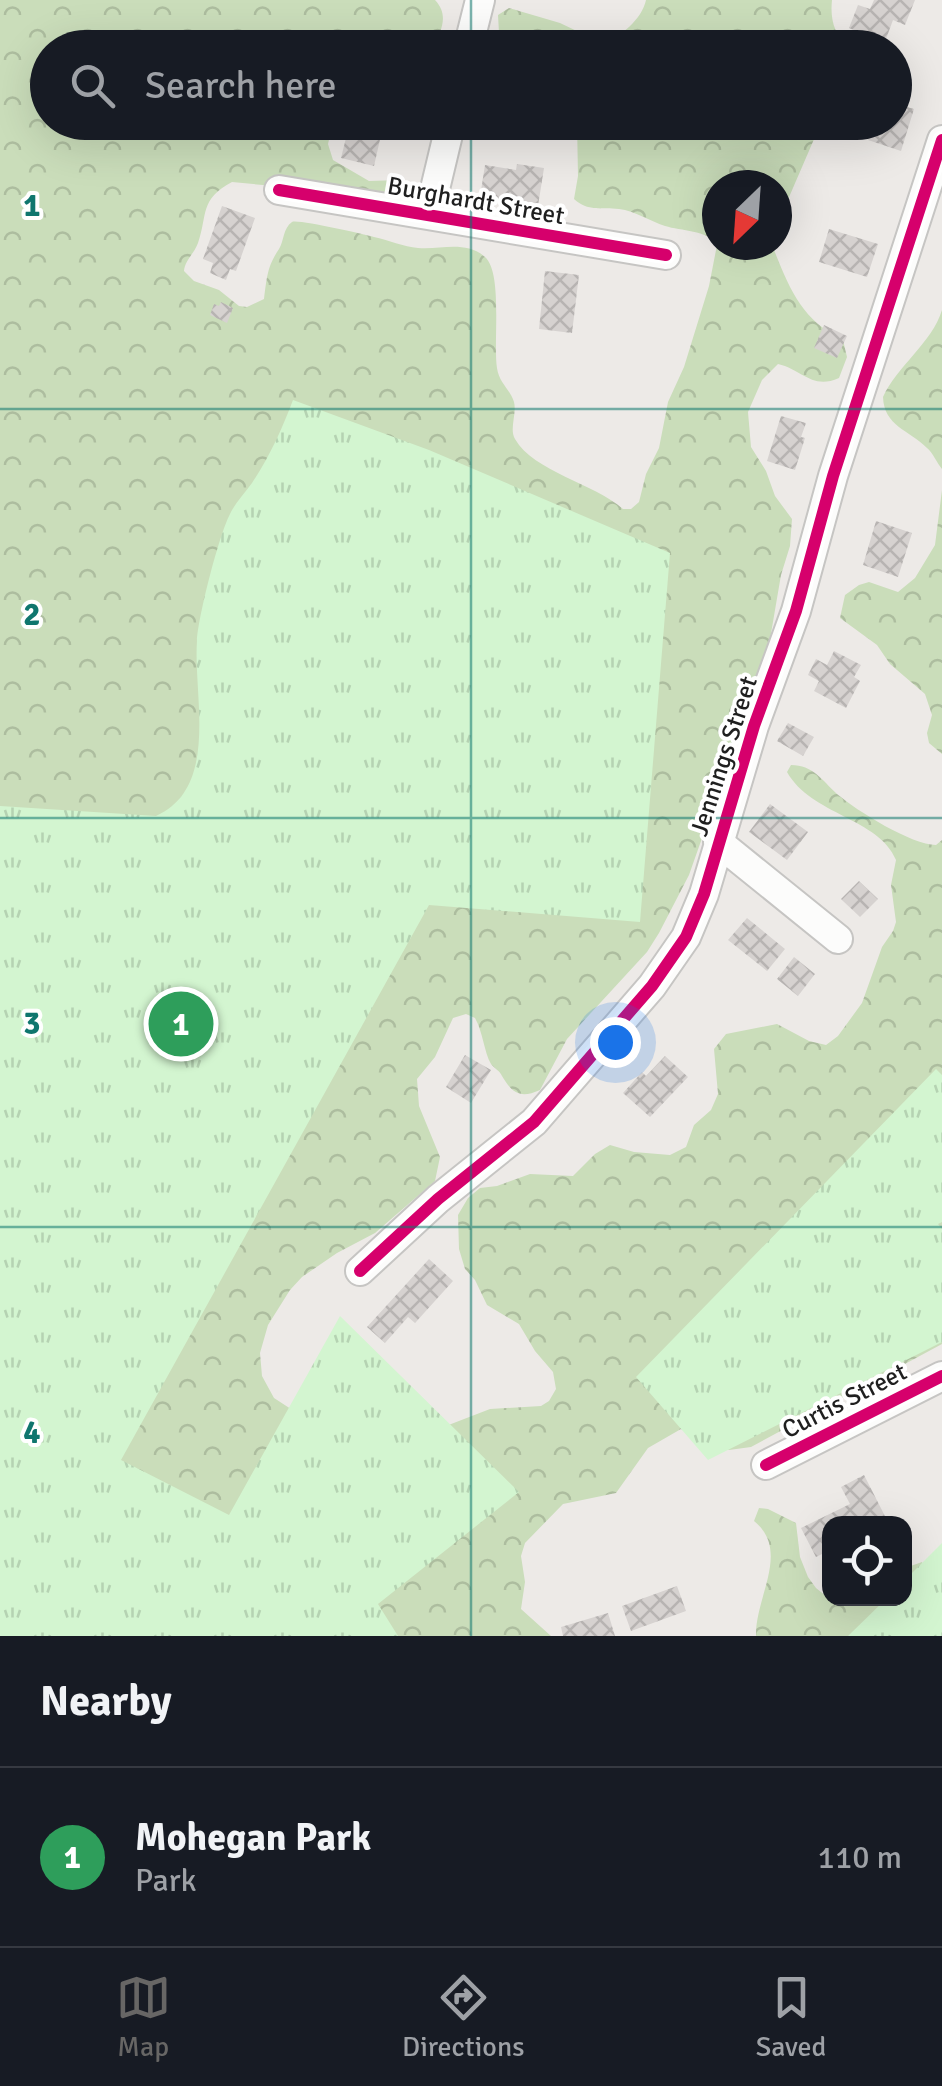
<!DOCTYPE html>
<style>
:root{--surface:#171b24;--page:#242831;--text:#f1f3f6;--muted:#9ea1a6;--line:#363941;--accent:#676665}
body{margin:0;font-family:Signika,sans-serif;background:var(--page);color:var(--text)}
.controls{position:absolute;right:30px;bottom:30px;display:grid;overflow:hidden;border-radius:20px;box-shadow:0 10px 40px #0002}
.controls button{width:90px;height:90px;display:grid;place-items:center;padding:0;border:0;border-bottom:2px solid var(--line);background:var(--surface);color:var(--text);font:50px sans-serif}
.compass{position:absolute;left:702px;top:170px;width:90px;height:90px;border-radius:50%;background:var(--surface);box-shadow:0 10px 40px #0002;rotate:205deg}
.you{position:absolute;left:615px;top:1042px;width:35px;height:35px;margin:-25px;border:8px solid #fff;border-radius:50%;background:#1a73e8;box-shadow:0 0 0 15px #1a73e833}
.badge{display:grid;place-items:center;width:65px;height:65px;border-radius:50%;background:var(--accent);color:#fff;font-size:32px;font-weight:700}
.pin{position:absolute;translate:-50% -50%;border:5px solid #fff;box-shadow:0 2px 10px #0006}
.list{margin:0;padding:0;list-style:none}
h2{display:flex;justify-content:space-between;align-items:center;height:130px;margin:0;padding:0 40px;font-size:42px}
h2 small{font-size:32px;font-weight:400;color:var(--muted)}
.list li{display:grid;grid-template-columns:65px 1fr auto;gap:30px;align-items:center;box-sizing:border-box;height:180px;padding:0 40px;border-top:2px solid var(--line)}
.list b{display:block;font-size:38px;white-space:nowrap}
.list p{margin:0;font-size:32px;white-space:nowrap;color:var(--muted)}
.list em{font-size:32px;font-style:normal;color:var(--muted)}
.icon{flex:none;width:55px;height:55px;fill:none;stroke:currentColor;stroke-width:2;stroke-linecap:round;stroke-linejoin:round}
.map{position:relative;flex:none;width:942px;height:1636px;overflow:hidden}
.search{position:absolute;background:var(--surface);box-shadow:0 10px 40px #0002;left:30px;right:30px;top:30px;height:110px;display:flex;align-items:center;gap:25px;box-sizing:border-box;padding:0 35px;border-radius:55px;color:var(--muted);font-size:38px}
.sheet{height:310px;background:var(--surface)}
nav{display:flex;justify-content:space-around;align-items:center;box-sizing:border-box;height:140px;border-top:2px solid var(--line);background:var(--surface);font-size:28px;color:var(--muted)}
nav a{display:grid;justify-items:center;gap:5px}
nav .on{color:var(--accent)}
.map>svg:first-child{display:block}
</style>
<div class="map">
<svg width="942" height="1636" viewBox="0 0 942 1636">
<defs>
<pattern id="forest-crowns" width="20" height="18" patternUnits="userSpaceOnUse" patternTransform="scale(2.5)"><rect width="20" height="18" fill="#caddba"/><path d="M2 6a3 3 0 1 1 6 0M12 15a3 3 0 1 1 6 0" fill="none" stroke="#adbd9f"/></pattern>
<pattern id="park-tufts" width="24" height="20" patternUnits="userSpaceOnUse" patternTransform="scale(2.5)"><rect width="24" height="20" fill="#d3f5d0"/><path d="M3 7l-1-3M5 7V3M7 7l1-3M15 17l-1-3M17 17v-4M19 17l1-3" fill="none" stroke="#b5d2b2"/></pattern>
<pattern id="building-cross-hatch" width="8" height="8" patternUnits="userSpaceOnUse" patternTransform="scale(2.5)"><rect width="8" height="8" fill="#d6d2d0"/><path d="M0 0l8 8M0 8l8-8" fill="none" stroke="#b7b4b2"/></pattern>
</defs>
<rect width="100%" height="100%" fill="#edeae7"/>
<path fill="url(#forest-crowns)" d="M0,0H435C450,16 440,30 435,47L48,48V122L333,123L328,144L333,160L369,181L401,180L407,186L402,197L302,194L263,185L232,182C199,200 208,214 198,243C194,254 185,260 184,271L194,281L219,290L239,306L247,307L264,299C267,277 267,267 279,249C284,241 283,228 292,222C298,219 362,234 374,237C388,240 404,247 418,248C441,250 465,240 485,257C503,273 493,343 497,368C499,383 510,389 514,402C517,414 509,429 515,439C534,472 594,483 623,509H631L639,502L646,474L659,448L668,402L684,367L709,286L717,245H772C789,287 800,319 843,340L847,357L839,378C812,390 803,370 778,364L762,380L748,412L751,447L766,471L775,496L792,519L790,546L781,575L768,651L689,875L659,933L647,952L567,1039L540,1090C520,1099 512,1093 502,1076C500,1071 494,1068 491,1064C484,1052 483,1032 475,1018L466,1014L453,1018L435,1057L417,1079L419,1106L440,1157L435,1181L375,1233L337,1253L302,1277L290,1290L268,1325L260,1353L262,1376L274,1398L294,1411L433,1431L490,1409L541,1406L549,1401L556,1389L553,1372L535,1351L519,1324L487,1305L475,1280L465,1269L459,1249L458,1215L468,1198L480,1188L497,1186L530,1174L573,1176L595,1154L610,1145L634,1152L670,1155L686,1147L694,1125L711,1110L718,1094L714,1049L726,1034L777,1024L809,1041L826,1045L838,1036L862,1003L882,947L893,931L896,922L891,885L896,860C879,818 811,815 787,772L791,765C813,765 822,780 837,794C857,811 912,845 936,845L942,840V1344L751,1447L729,1450L681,1429L648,1448L616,1493L563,1504L525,1543L521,1556L525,1582L521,1609L551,1636H0Z
M646,0H832C830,19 834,35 849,47L562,48L499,33L498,15L509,8L560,23L602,43C621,37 642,19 646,0Z
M577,123V122L821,123L777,225V185H717V244C707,230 681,231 665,226C650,221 635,211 619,209C601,207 588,212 574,199L578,176Z
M942,310V469C937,463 933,453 927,448C909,430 884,426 883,397C897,366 932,343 942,310Z
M942,490V754L929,743L927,733L932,715L925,694L890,664L877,645L840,618L845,595L859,585L869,582L898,592L915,578L935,545Z
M759,1508L768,1509L796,1523L800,1557L808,1577L816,1588L831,1600L904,1598L905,1568L922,1562L942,1636H756C755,1597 791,1551 754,1521Z"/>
<path fill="url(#park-tufts)" d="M293,400L429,450L670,553L640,922L429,905L121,1460L229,1515L340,1316L519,1492L378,1604L398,1636H0V806L156,816C220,787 193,696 197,641C198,617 219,535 230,514C235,503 245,493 252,483C270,456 282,429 293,400Z
M936,1069L942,1075V1222L938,1224L942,1229V1342L708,1460L636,1377Z
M942,1543V1636H848L886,1599L904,1598L905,1580Z"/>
<path fill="url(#building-cross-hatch)" d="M874,0H915L905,25L893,20L886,39L890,40L887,48H871L852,40L856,31L849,28L858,5L870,9Z
M894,103L914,109L901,151L868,140L874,122H894Z
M350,122H384L374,166L341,158Z
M517,164L544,168L538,206L480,197L485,165L516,170Z
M222,206L255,218L236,271L230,269L226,280L210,273L213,263L203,259Z
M829,229L878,244L867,277L819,262Z
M545,271L579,275L572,333L539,329Z
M221,302L233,308L227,323L210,315L214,304L219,306Z
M824,325L847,336L837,358L814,348Z
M781,416L806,423L801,437L805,438L795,470L767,461Z
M876,521L912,533L898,577L863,565Z
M834,651L861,665L854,677L860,681L846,708L814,691L819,681L808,675L816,659L827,665Z
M788,723L814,737L803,756L777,741Z
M770,804L808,832L787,860L749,832Z
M859,881L878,899L860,917L841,899Z
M747,918L785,949L767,971L728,940Z
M794,957L815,974L798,996L777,979Z
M465,1055L491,1070L471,1103L446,1087Z
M665,1056L688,1077L650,1117L623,1093L642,1072L646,1076Z
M429,1259L453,1281L415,1323L408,1317L385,1343L367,1327Z
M864,1475L889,1524H830V1550L816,1557L801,1528L850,1504L841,1487Z
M677,1586L686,1611L631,1631L622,1606Z
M608,1613L615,1636H563L561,1627Z"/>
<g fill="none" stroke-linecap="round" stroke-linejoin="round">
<g stroke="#c6c5c3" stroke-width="32">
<path id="street" d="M468,48L480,0
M279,190L666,255
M429,214L451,122
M718,842L838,939
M360,1271L438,1199L534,1122L652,986L686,937L704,894L754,726L796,611L833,476L942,140
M766,1465L942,1376"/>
</g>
<use href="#street" stroke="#fcfcfb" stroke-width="28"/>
<g stroke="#fff" stroke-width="19">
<path id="cycleway" d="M279,190L666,255
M360,1271L438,1199L534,1122L652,986L686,937L704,894L754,726L796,611L833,476L942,140
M766,1465L942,1376"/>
</g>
<use href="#cycleway" stroke="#d6006c" stroke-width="12"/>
</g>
<path fill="none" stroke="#0f766e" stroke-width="2.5" stroke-opacity="0.55" d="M471,0V48M471,122V1636M0,409H942M0,818H942M0,1227H942"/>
<g text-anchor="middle" stroke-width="8" stroke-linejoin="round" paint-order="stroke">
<g font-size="25" fill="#1f1f1f" stroke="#fff">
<text transform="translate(476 200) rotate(10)" y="9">Burghardt Street</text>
<text transform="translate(723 756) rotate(-72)" y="9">Jennings Street</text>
<text transform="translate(844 1400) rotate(-27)" y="9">Curtis Street</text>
</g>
</g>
<g font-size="32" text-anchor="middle" font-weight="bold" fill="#0f766e" stroke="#fff" stroke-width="8" stroke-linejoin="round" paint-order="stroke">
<text x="32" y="216">1</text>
<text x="32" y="625">2</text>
<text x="32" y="1034">3</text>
<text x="32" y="1443">4</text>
</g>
</svg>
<div class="controls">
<button><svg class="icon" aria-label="locate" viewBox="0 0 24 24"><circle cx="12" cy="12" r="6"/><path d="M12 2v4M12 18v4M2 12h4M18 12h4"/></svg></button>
</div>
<svg class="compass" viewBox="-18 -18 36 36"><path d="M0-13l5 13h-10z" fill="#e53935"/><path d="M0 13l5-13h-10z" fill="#9ea1a6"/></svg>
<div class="you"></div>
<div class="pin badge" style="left:181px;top:1024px;background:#2e9e5b">1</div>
<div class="search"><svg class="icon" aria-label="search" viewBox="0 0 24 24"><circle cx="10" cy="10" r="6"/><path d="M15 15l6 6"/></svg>Search here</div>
</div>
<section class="sheet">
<h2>Nearby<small></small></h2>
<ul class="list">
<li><span class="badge" style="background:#2e9e5b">1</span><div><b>Mohegan Park</b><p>Park</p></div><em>110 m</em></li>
</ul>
</section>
<nav>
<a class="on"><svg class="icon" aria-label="map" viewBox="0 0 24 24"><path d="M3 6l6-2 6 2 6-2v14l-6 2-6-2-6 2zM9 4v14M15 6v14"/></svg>Map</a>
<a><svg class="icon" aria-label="directions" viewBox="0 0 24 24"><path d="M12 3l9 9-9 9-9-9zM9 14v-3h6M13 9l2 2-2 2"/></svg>Directions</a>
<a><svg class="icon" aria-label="saved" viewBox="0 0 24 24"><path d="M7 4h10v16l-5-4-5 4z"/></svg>Saved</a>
</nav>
